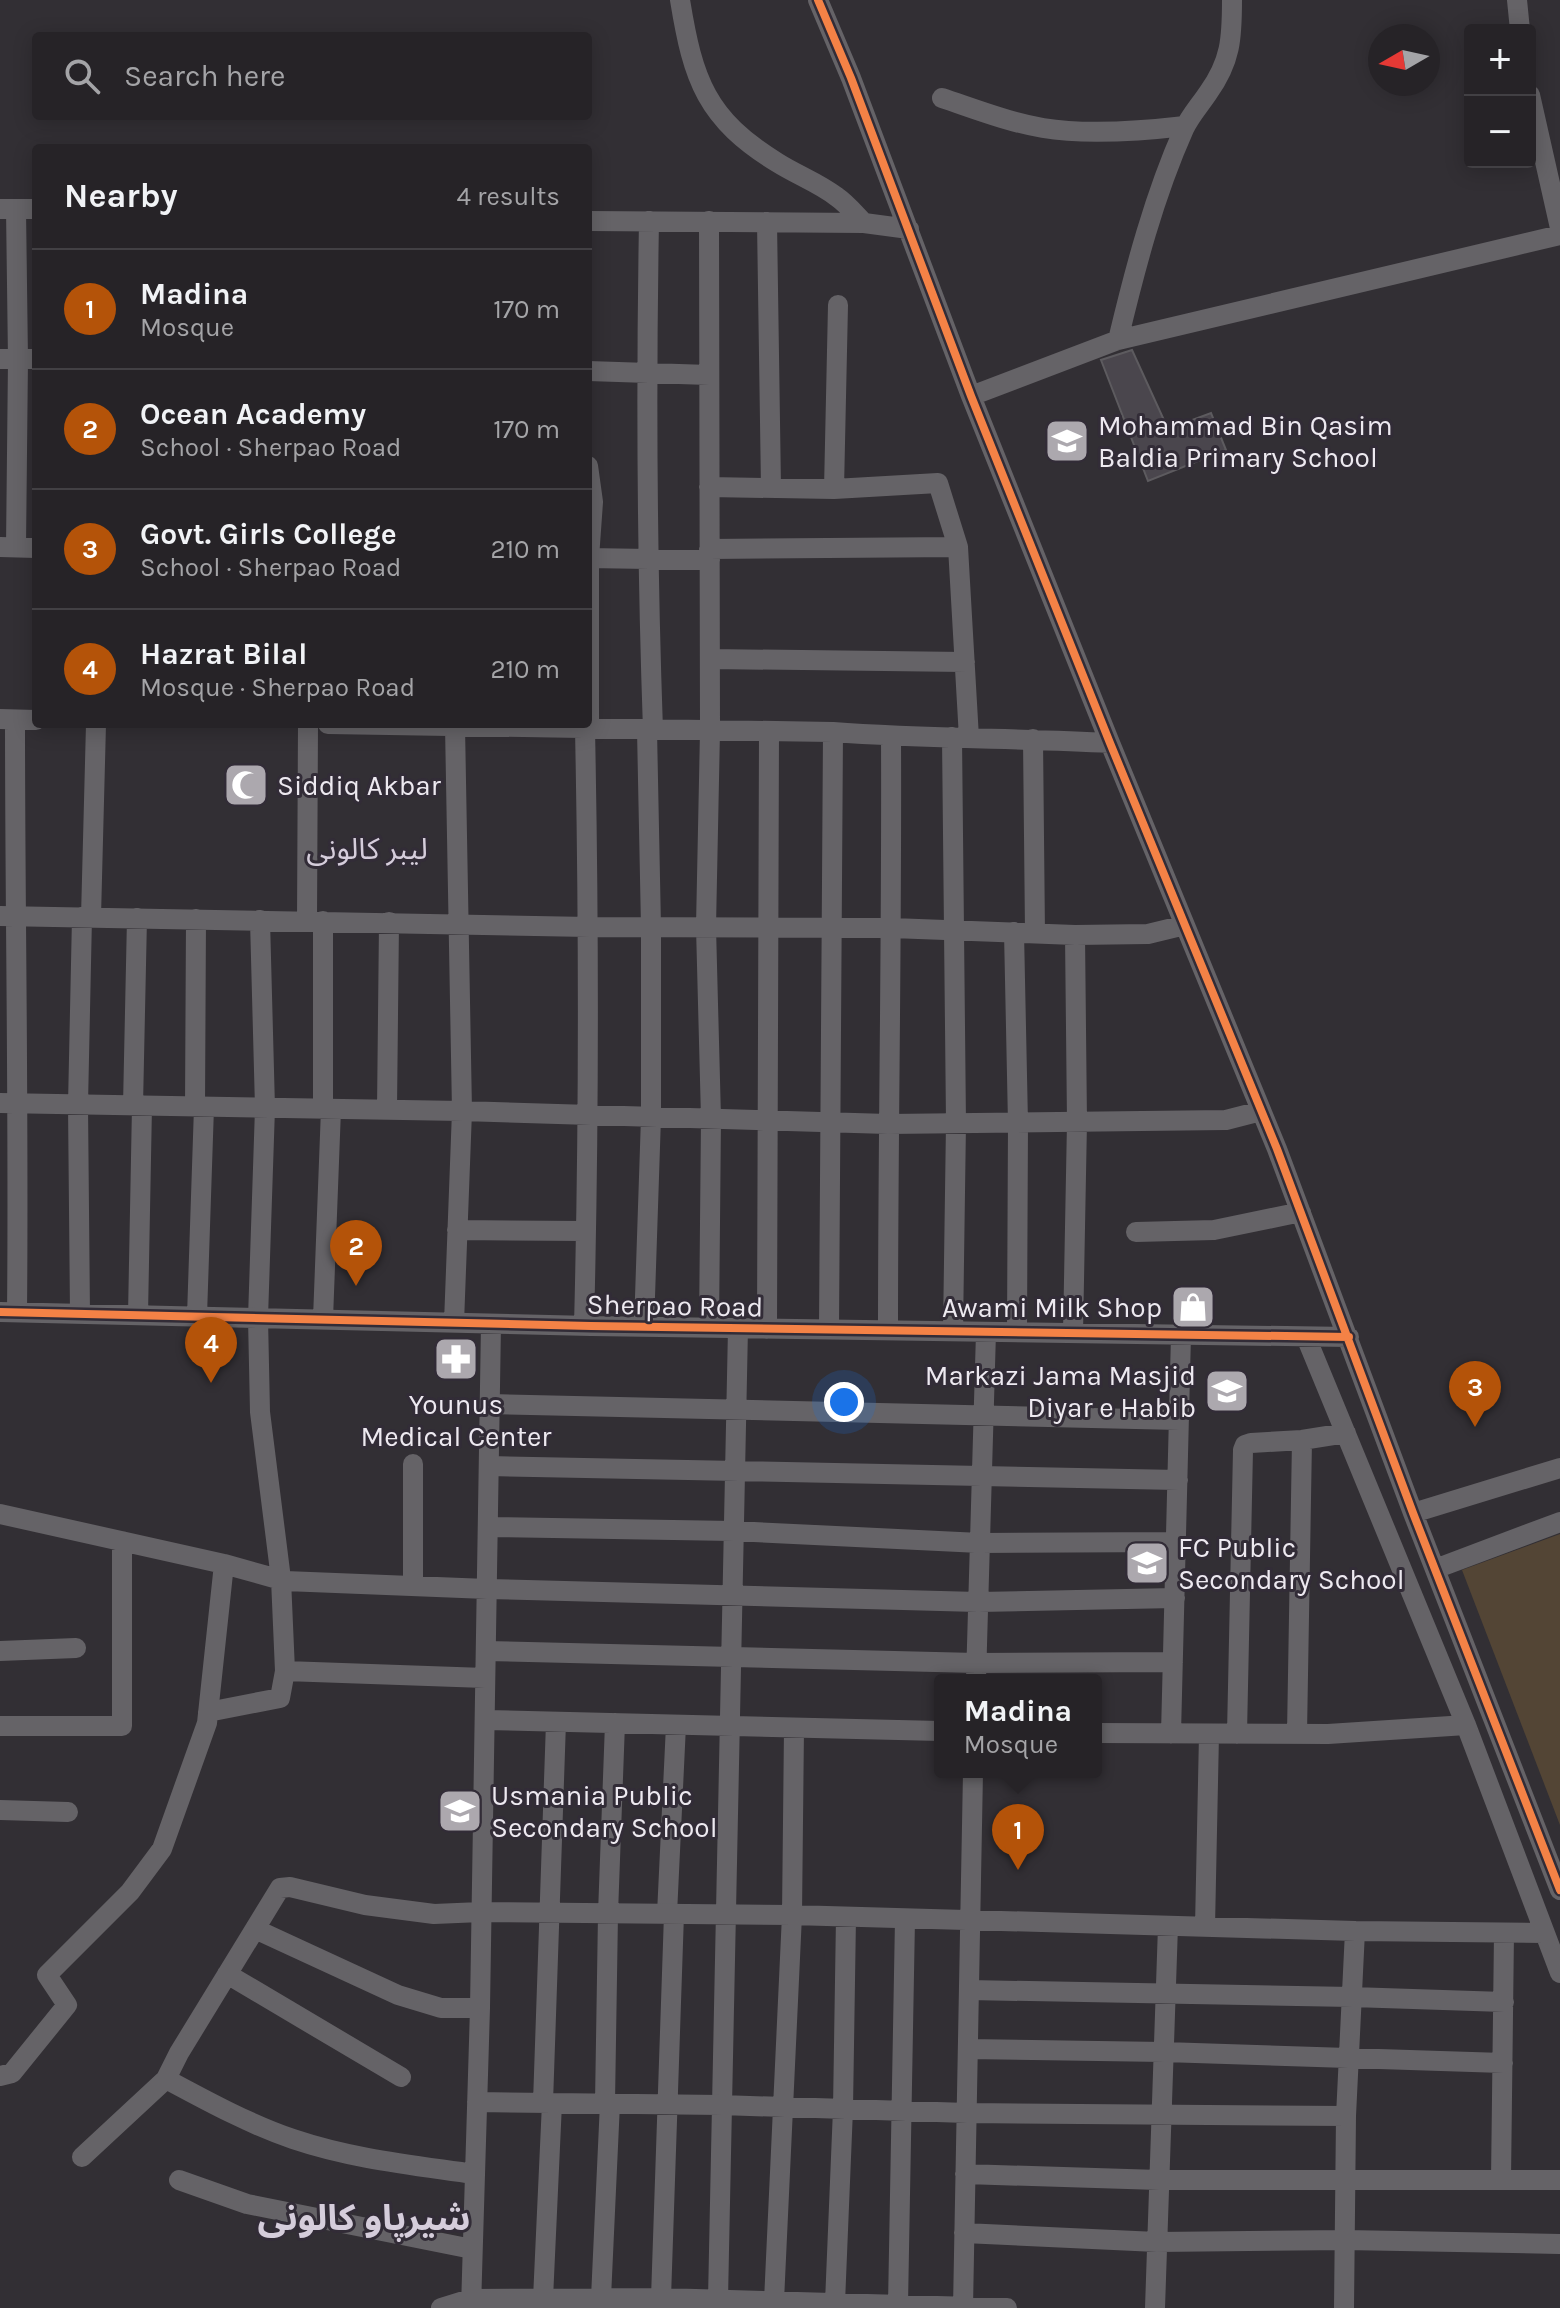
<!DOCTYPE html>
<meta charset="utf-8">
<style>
:root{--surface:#262327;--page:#2e2b2f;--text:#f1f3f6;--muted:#a4a4a7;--line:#424044;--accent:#b45309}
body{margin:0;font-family:Karla,"Noto Sans Arabic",sans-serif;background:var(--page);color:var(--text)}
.controls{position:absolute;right:24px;top:24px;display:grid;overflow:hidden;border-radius:8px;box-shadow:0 4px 20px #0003}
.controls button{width:72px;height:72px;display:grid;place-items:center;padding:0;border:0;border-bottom:2px solid var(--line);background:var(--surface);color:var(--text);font:40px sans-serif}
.compass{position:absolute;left:1368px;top:24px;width:72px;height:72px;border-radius:50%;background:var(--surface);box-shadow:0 4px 20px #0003;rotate:261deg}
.you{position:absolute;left:844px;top:1402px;width:28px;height:28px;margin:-20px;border:6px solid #fff;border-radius:50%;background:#1a73e8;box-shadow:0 0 0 12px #1a73e833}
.badge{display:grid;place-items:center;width:52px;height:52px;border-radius:50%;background:var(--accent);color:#fff;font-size:26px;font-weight:700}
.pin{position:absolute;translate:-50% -66px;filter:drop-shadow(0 2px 4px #0008)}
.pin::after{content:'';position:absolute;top:42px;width:28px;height:24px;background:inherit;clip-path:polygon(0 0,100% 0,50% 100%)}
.popup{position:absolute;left:934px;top:1674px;width:168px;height:104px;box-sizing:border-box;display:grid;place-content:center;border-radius:8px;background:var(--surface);filter:drop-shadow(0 2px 6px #0005);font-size:26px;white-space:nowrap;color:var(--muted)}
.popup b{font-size:30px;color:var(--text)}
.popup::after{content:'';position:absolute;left:50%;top:100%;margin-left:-16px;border:16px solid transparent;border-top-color:var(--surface)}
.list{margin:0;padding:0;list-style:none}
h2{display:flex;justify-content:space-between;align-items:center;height:104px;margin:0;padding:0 32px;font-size:34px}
h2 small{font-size:26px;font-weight:400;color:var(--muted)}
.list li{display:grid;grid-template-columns:52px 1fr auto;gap:24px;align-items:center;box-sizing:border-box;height:120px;padding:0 32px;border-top:2px solid var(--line)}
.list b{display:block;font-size:30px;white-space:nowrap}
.list p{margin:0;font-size:26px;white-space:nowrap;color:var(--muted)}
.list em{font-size:26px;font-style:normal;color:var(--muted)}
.icon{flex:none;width:44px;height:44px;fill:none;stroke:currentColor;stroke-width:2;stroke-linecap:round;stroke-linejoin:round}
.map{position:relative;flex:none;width:1560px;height:2308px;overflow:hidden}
.search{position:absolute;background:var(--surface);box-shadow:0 4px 20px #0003;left:32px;top:32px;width:560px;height:88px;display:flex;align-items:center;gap:20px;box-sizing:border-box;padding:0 28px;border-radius:8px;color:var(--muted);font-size:30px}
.panel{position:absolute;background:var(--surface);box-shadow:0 4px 20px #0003;left:32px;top:144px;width:560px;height:584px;border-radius:8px}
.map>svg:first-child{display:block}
</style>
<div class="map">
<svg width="1560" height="2308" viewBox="0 0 1560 2308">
<rect width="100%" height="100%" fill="#322f34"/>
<path fill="#534535" d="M1560,1534V1825L1462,1570Z"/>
<path fill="#4a464d" stroke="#5d5b5f" stroke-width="2" d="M1132,350L1168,429L1211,413L1226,450L1148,481L1101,360Z"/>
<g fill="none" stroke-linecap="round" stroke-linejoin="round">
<path stroke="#656367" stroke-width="20" d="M680,0C693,80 706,119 778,163C797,175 819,183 837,197C847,204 855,214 864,223
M818,0L851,78L971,396L1110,743L1277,1149L1413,1513L1560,1890
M1517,0L1520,30
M1530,95L1560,228
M942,98C975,109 1008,122 1043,128C1085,135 1142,131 1185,126
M0,209H36
M16,209L18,359L16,547
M588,221L864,223L909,229
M649,221C646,391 647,560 653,730
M767,222L771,488
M1118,340C1135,269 1154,196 1184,129C1190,116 1200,105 1208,93C1231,61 1232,38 1232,0
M0,359H36
M588,371L709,375
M971,396L1118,340L1560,235
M588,466L593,502L589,558V729
M709,487L834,489L938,483L958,547L969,738
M834,489L838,305
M0,547L36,548
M709,549L958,547
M588,558L710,560
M710,659L965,662
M0,719L36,720
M15,720C15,917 19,1114 17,1312
M328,724L833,732C925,739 1018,738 1110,743
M952,737L956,1123L953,1331
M1033,739L1035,933
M0,916L589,927L892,928L1075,935L1148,934L1185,925
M91,917L96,724
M260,920L265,1108L258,1318L260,1412L281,1579L285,1671L485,1678
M307,921L308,724
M1014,932L1018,1123L1017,1332
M0,1103L462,1111L888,1124L1226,1120L1261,1111
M133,1106L137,918
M195,1107L196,919
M323,1109V921
M387,1110L389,922
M457,1230L586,1231
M1136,1232L1214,1230L1301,1212
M0,1312L591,1326L1349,1337
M80,1314L78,1105L82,917
M138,1315L142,1106
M197,1316L204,1107
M323,1319L331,1109
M454,1323L462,1111L455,726
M584,1326C589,1127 589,928 585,729
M644,1327L651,1117V927L647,730
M709,1328L711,1118L706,927L710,731L709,221
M767,1329C769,1130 767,931 769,732
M829,1329L833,732
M888,1330C888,1132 892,934 891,736
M1073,1333L1077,1122L1075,935
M1306,1337L1466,1725L1560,1973
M490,1404L1179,1420
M489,1466L1178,1480
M1413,1513L1560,1468
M0,1514L224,1564L285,1581L487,1589L978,1602L1175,1598
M488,1527L733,1531L980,1543L1176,1542
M1435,1569L1560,1522
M413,1586V1464
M0,1651L76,1648
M486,1651L976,1663L1173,1662
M976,1680L986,1332
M208,1712L280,1698L285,1671
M485,1720L940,1731
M0,1726H122V1541
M794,1728L792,1915L1355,1931L1544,1933
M1096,1733L1328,1734L1466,1725
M1171,1734L1181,1335
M1237,1734L1243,1450L1245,1445L1251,1443L1302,1440L1346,1433
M1297,1734L1302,1440
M0,1810L68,1812
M667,1914L676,1725
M1205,1927L1209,1734
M255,1929L398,1995L441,2008H480
M227,1974L401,2077
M969,1990L1352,1997L1504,2002
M968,2049L1164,2052L1503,2063
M0,2076L12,2073L67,2005L47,1975L130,1892L162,1849L207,1723L224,1564
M166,2079C207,2101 249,2124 293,2139C352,2159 413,2165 474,2174
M477,2102L721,2105L967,2113L1346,2116
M543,2103L556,1722
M605,2103L608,1914L615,1723
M82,2157L166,2079L179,2053L280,1888L290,1887L365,1905L434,1914L481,1912L792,1915L774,2301
M965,2174L1159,2180H1560
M179,2180L247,2204L472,2249
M1501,2180L1504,1933
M964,2233L1157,2242L1345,2240L1560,2244
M601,2298L610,2103
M661,2298L674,1914
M543,2299L552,2103
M718,2300L738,1328
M835,2303L843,2109L846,1917
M898,2305L905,1919
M441,2308L470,2299L661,2298L1007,2308
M471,2308L480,2008L491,1324
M963,2308L973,1772
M1155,2308L1168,1926
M1344,2308L1346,2116L1355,1931"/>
<g stroke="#322c37" stroke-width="13">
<path id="cycleway" d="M818,0L851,78L971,396L1110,743L1277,1149L1413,1513L1560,1890
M0,1312L591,1326L1349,1337"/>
</g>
<use href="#cycleway" stroke="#f48246" stroke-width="8"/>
</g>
<defs>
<g id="school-square" transform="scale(2.3)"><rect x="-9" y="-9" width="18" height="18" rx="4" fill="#aca8ae" stroke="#322c37"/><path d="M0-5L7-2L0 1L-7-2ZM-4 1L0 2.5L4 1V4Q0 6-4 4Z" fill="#fff"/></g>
<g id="mosque-square" transform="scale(2.3)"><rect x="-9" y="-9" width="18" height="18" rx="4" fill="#aca8ae" stroke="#322c37"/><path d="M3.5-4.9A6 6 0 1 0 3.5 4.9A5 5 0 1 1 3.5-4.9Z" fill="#fff"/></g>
<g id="shop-square" transform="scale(2.3)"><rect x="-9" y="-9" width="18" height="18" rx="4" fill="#aca8ae" stroke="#322c37"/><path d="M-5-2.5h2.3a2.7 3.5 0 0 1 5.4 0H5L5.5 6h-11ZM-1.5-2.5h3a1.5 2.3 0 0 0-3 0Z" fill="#fff"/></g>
<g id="pharmacy-square" transform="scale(2.3)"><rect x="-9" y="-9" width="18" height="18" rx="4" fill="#aca8ae" stroke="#322c37"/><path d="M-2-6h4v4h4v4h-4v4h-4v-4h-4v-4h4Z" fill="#fff"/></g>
</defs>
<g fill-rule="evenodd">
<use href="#school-square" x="1067" y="441"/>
<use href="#mosque-square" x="246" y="785"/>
<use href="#shop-square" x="1193" y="1307"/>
<use href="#pharmacy-square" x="456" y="1359"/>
<use href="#school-square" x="1227" y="1391"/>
<use href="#school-square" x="1147" y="1563"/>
<use href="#school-square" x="460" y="1811"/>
</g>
<g text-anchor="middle" stroke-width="6" stroke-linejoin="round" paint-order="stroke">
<g font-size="28" fill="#ede9f0" stroke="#322c37" text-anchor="start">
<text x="1098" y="435">Mohammad Bin Qasim<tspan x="1098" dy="32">Baldia Primary School</tspan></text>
<text x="277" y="795">Siddiq Akbar</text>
<text x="1162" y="1317" text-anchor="end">Awami Milk Shop</text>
<text x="1196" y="1385" text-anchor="end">Markazi Jama Masjid<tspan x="1196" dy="32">Diyar e Habib</tspan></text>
<text x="456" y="1414" text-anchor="middle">Younus<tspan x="456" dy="32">Medical Center</tspan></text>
<text x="1178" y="1557">FC Public<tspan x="1178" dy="32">Secondary School</tspan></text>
<text x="491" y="1805">Usmania Public<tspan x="491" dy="32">Secondary School</tspan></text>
</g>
<g font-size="28" fill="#ede9f0" stroke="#322c37">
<text transform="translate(675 1305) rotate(1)" y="10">Sherpao Road</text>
</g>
<g font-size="30" fill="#d5cddb" stroke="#322c37">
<text x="367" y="859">لیبر کالونی</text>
</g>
<g font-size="36" font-weight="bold" fill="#d5cddb" stroke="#322c37">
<text x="364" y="2230">شیرپاو کالونی</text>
</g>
</g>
</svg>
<div class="controls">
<button>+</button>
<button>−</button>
</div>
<svg class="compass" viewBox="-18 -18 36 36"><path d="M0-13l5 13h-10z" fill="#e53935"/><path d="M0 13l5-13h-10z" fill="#a4a4a7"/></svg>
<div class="you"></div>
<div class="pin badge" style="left:1018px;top:1870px">1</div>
<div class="popup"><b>Madina</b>Mosque</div>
<div class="pin badge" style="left:356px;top:1286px">2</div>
<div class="pin badge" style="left:1475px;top:1427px">3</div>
<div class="pin badge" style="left:211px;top:1383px">4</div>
<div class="search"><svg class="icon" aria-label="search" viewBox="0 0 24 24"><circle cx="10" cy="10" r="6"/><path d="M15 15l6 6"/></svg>Search here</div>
<section class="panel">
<h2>Nearby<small>4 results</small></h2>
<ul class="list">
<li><span class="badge">1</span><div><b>Madina</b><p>Mosque</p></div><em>170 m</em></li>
<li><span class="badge">2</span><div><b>Ocean Academy</b><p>School · Sherpao Road</p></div><em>170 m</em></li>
<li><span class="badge">3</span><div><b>Govt. Girls College</b><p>School · Sherpao Road</p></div><em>210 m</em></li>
<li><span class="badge">4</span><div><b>Hazrat Bilal</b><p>Mosque · Sherpao Road</p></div><em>210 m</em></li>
</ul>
</section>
</div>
